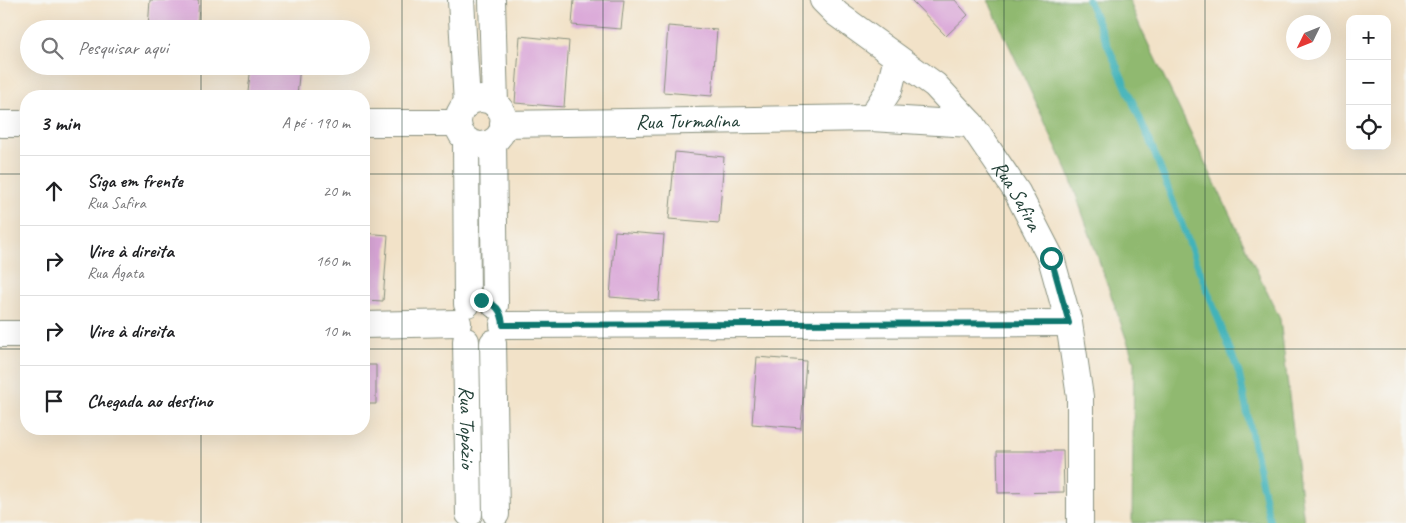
<!DOCTYPE html>
<html lang="pt">
<meta charset="utf-8">
<style>
:root{--surface:#fff;--page:#f2f2f2;--text:#202124;--muted:#757577;--line:#e0e0e0}
body{margin:0;font-family:Caveat,sans-serif;background:var(--page);color:var(--text)}
.controls{position:absolute;right:15px;top:15px;display:grid;overflow:hidden;border-radius:10px;box-shadow:0 5px 20px #0002}
.controls button{width:45px;height:45px;display:grid;place-items:center;padding:0;border:0;border-bottom:1px solid var(--line);background:var(--surface);color:var(--text);font:25px sans-serif}
.compass{position:absolute;left:1286px;top:15px;width:45px;height:45px;border-radius:50%;background:var(--surface);box-shadow:0 5px 20px #0002;rotate:227deg}
.stop{position:absolute;width:15px;height:15px;margin:-11px;border:4px solid #0f766e;border-radius:50%;background:#fff}
.stop.end{background:#0f766e;border-color:#fff;box-shadow:0 1px 5px #0008}
.list{margin:0;padding:0;list-style:none}
h2{display:flex;justify-content:space-between;align-items:center;height:65px;margin:0;padding:0 20px;font-size:21px}
h2 small{font-size:16px;font-weight:400;color:var(--muted)}
.list li{display:grid;grid-template-columns:32px 1fr auto;gap:15px;align-items:center;box-sizing:border-box;height:70px;padding:0 20px;border-top:1px solid var(--line)}
.list b{display:block;font-size:19px;white-space:nowrap}
.list p{margin:0;font-size:16px;white-space:nowrap;color:var(--muted)}
.list em{font-size:16px;font-style:normal;color:var(--muted)}
.icon{flex:none;width:28px;height:28px;fill:none;stroke:currentColor;stroke-width:2;stroke-linecap:round;stroke-linejoin:round}
.map{position:relative;flex:none;width:1406px;height:523px;overflow:hidden}
.search{position:absolute;background:var(--surface);box-shadow:0 5px 20px #0002;left:20px;top:20px;width:350px;height:55px;display:flex;align-items:center;gap:12px;box-sizing:border-box;padding:0 18px;border-radius:28px;color:var(--muted);font-size:19px}
.panel{position:absolute;background:var(--surface);box-shadow:0 5px 20px #0002;left:20px;top:90px;width:350px;height:345px;border-radius:20px}
.map>svg:first-child{display:block}
</style>
<div class="map">
<svg width="1406" height="523" viewBox="0 0 1406 523">
<rect width="100%" height="100%" fill="#f6f6f2"/>
<filter id="ink" filterUnits="userSpaceOnUse"><feTurbulence type="fractalNoise" baseFrequency=".02" numOctaves="2"/><feDisplacementMap in="SourceGraphic" scale="10" xChannelSelector="R" yChannelSelector="G"/><feConvolveMatrix kernelMatrix="1 2 1 2 8 2 1 2 1" color-interpolation-filters="sRGB"/></filter>
<filter id="wash" filterUnits="userSpaceOnUse"><feTurbulence type="fractalNoise" baseFrequency=".0096" numOctaves="4" result="noise"/><feDisplacementMap in="SourceGraphic" scale="20" xChannelSelector="R" yChannelSelector="G"/><feGaussianBlur stdDeviation="1.12" result="paint"/><feColorMatrix in="noise" values="0 0 0 0 0 0 0 0 0 0 0 0 0 0 0 0 0 1.4 0 .05"/><feComposite in="paint" operator="in"/></filter>
<g filter="url(#wash)">
<rect width="100%" height="100%" fill="#f2e2c8"/>
<path fill="#90b96f" stroke="#587b52" d="M988,0H1129L1142,31L1280,319L1304,523H1132L1134,361L1068,172Z"/>
<g fill="none" stroke-linecap="round" stroke-linejoin="round">
<path stroke="#42b3b9" stroke-width="7" d="M1088,0L1151,144L1239,373L1270,523"/>
</g>
<g id="blocks">
<path fill="#daa7d8" d="M150,0H199L197,29H148Z
M574,0H624L621,29L572,25Z
M911,0H955L968,15L946,36Z
M254,25L277,27V29H253Z
M668,26L717,30L712,96L663,92Z
M520,36L569,41L564,107L515,103Z
M251,66H300L297,96L248,92Z
M675,152L724,157L719,223L669,219Z
M615,231L664,235L659,301L610,297Z
M364,233L388,235L383,301L364,300Z
M757,357L806,361L801,428L752,424Z
M364,365H376V404H364Z
M997,451H1063L1064,492L998,493Z"/>
</g>
</g>
<g filter="url(#ink)">
<use href="#blocks" fill-opacity="0" stroke="#88907e" stroke-width="1"/>
<g fill="none" stroke-linecap="round" stroke-linejoin="round">
<g stroke="#88907e" stroke-width="28">
<g id="minor">
<path d="M461,0L467,104"/>
<path d="M492,0L495,104"/>
<path id="s1" d="M823,0L837,14L935,85L971,124L1017,192L1051,258L1069,323L1080,397V523"/>
<circle cx="481" cy="122" r="23"/>
<path d="M871,118L889,90L897,58"/>
<path d="M364,123H458"/>
<path d="M0,124H26"/>
<path id="s2" d="M503,124L871,118L971,124"/>
<path d="M466,140L467,304"/>
<path d="M493,142L495,305"/>
<path d="M364,325L458,323"/>
<path d="M503,325L1069,323"/>
<path d="M0,334H26"/>
<path id="s3" d="M466,341L469,514"/>
<path d="M493,343L496,514"/>
</g>
</g>
<use href="#minor" stroke="#fff" stroke-width="26"/>
</g>
</g>
<g fill="none" stroke-linecap="round" stroke-linejoin="round" filter="url(#ink)">
<path stroke="#0f766e" stroke-width="6" d="M481,300C495,302 502,310 503,325L1069,323L1051,258"/>
</g>
<path fill="none" stroke="#1f3d34" stroke-width="1" stroke-opacity="0.55" d="M201,0V29M402,0V523M603,0V523M803,0V523M1004,0V523M1205,0V523M201,66V96M0,174H26M364,174H1406M0,349H26M364,349H1406M201,429V523"/>
<g text-anchor="middle" stroke-width="4.5" stroke-linejoin="round" paint-order="stroke">
<g font-size="21" fill="#1f3d34" stroke="#f6f6f2">
<text dy="7" stroke="none"><textPath href="#s2" startOffset="184">Rua Turmalina</textPath></text>
<text dy="7" stroke="none"><textPath href="#s1" startOffset="279">Rua Safira</textPath></text>
<text dy="7" stroke="none"><textPath href="#s3" startOffset="86">Rua Topázio</textPath></text>
</g>
</g>
</svg>
<div class="controls">
<button>+</button>
<button>−</button>
<button><svg class="icon" aria-label="locate" viewBox="0 0 24 24"><circle cx="12" cy="12" r="6"/><path d="M12 2v4M12 18v4M2 12h4M18 12h4"/></svg></button>
</div>
<svg class="compass" viewBox="-18 -18 36 36"><path d="M0-13l5 13h-10z" fill="#e53935"/><path d="M0 13l5-13h-10z" fill="#757577"/></svg>
<div class="stop" style="left:1051px;top:258px"></div>
<div class="stop end" style="left:481px;top:300px"></div>
<div class="search"><svg class="icon" aria-label="search" viewBox="0 0 24 24"><circle cx="10" cy="10" r="6"/><path d="M15 15l6 6"/></svg>Pesquisar aqui</div>
<section class="panel">
<h2>3 min<small>A pé · 190 m</small></h2>
<ul class="list">
<li><svg class="icon" aria-label="ahead" viewBox="0 0 24 24"><path d="M12 20V5M6 11l6-6 6 6"/></svg><div><b>Siga em frente</b><p>Rua Safira</p></div><em>20 m</em></li>
<li><svg class="icon" aria-label="right" viewBox="0 0 24 24"><path d="M7 20v-9h11M14 6l5 5-5 5"/></svg><div><b>Vire à direita</b><p>Rua Ágata</p></div><em>160 m</em></li>
<li><svg class="icon" aria-label="right" viewBox="0 0 24 24"><path d="M7 20v-9h11M14 6l5 5-5 5"/></svg><div><b>Vire à direita</b></div><em>10 m</em></li>
<li><svg class="icon" aria-label="arrive" viewBox="0 0 24 24"><path d="M6 21V4h12l-3 4 3 4H6"/></svg><div><b>Chegada ao destino</b></div></li>
</ul>
</section>
</div>
